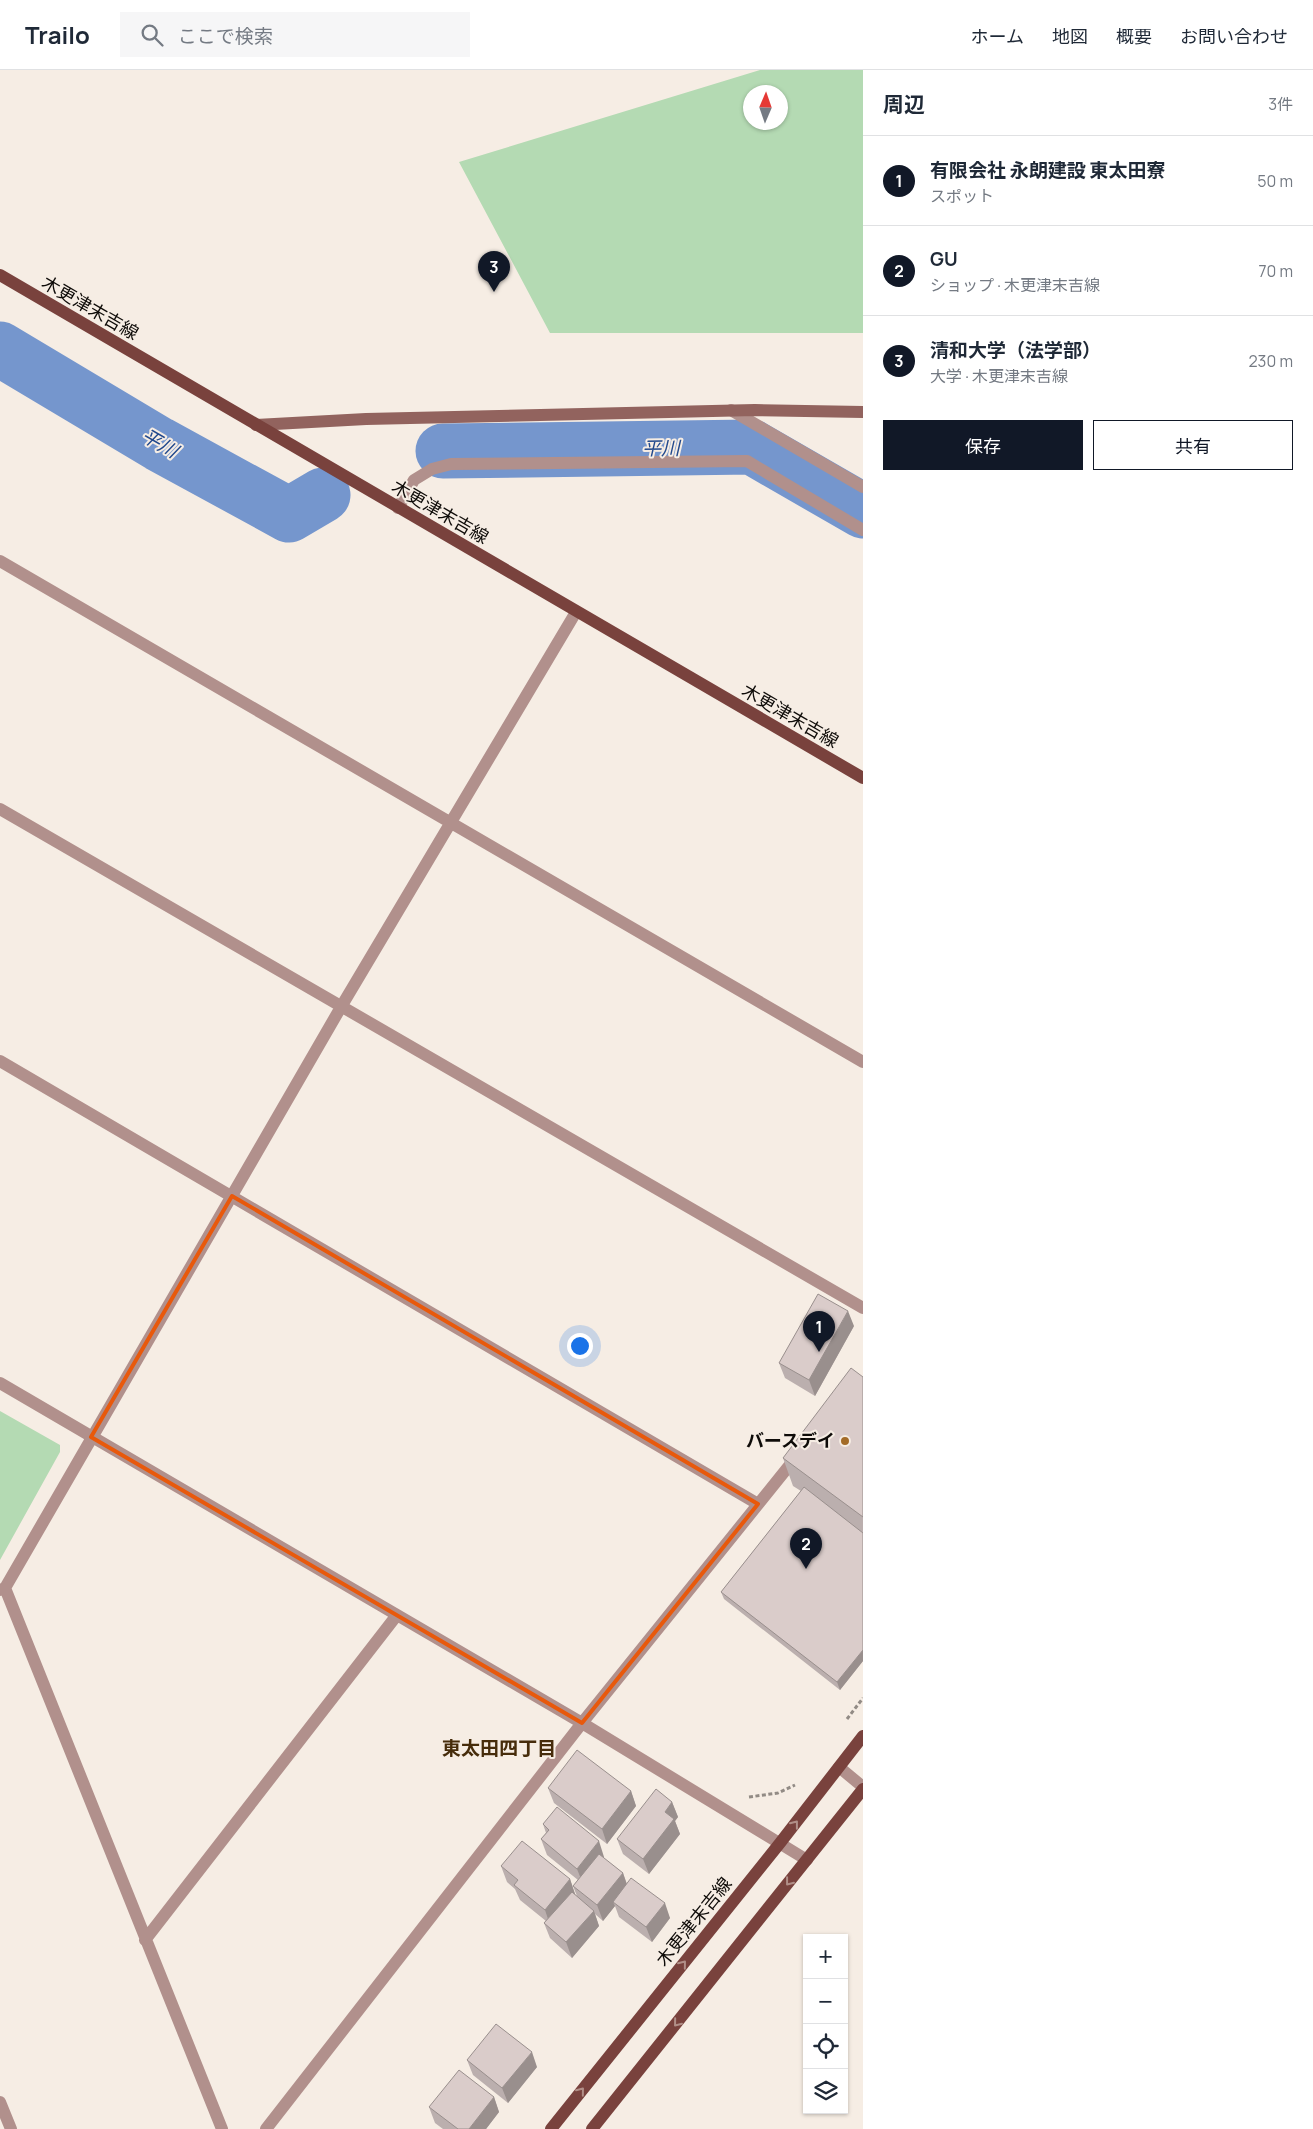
<!DOCTYPE html>
<html lang="ja">
<meta charset="utf-8">
<style>
:root{--surface:#fff;--page:#f6f6f7;--text:#1f2937;--muted:#747a83;--line:#e0e1e3;--accent:#111827}
body{margin:0;font-family:Manrope,"Noto Sans JP",sans-serif;background:var(--page);color:var(--text)}
.controls{position:absolute;right:15px;bottom:15px;display:grid;overflow:hidden;border-radius:0px;box-shadow:0 1px 4px #0004}
.controls button{width:45px;height:45px;display:grid;place-items:center;padding:0;border:0;border-bottom:1px solid var(--line);background:var(--surface);color:var(--text);font:25px sans-serif}
.compass{position:absolute;left:743px;top:15px;width:45px;height:45px;border-radius:50%;background:var(--surface);box-shadow:0 1px 4px #0004;rotate:2deg}
.you{position:absolute;left:579px;top:1275px;width:18px;height:18px;margin:-12px;border:4px solid #fff;border-radius:50%;background:#1a73e8;box-shadow:0 0 0 8px #1a73e833}
.badge{display:grid;place-items:center;width:32px;height:32px;border-radius:50%;background:var(--accent);color:#fff;font-size:16px;font-weight:700}
.pin{position:absolute;translate:-50% -41px;filter:drop-shadow(0 1px 2px #0008)}
.pin::after{content:'';position:absolute;top:26px;width:18px;height:15px;background:inherit;clip-path:polygon(0 0,100% 0,50% 100%)}
.list{margin:0;padding:0;list-style:none}
h2{display:flex;justify-content:space-between;align-items:center;height:65px;margin:0;padding:0 20px;font-size:21px}
h2 small{font-size:16px;font-weight:400;color:var(--muted)}
.list li{display:grid;grid-template-columns:32px 1fr auto;gap:15px;align-items:center;box-sizing:border-box;height:90px;padding:0 20px;border-top:1px solid var(--line)}
.list b{display:block;font-size:19px;white-space:nowrap}
.list p{margin:0;font-size:16px;white-space:nowrap;color:var(--muted)}
.list em{font-size:16px;font-style:normal;color:var(--muted)}
.actions{display:flex;gap:10px;padding:15px 20px}
.actions a{flex:1;padding:11px 0;border:1px solid var(--accent);border-radius:0px;text-align:center;font-size:18px;color:var(--accent)}
.actions .main{background:var(--accent);color:#fff}
.icon{flex:none;width:28px;height:28px;fill:none;stroke:currentColor;stroke-width:2;stroke-linecap:round;stroke-linejoin:round}
.map{position:relative;flex:none;width:863px;height:2059px;overflow:hidden}
header{display:flex;align-items:center;gap:30px;box-sizing:border-box;height:70px;padding:0 25px;background:var(--surface);border-bottom:1px solid var(--line)}
header strong{font-size:24px}
nav{display:flex;gap:28px;margin-inline-start:auto;font-size:18px}
.search{width:350px;height:45px;background:var(--page);display:flex;align-items:center;gap:12px;box-sizing:border-box;padding:0 18px;border-radius:0px;color:var(--muted);font-size:19px}
main{display:flex}
aside{flex:1;background:var(--surface)}
.map>svg:first-child{display:block}
</style>
<header>
<strong>Trailo</strong>
<div class="search"><svg class="icon" aria-label="search" viewBox="0 0 24 24"><circle cx="10" cy="10" r="6"/><path d="M15 15l6 6"/></svg>ここで検索</div>
<nav><a>ホーム</a><a>地図</a><a>概要</a><a>お問い合わせ</a></nav>
</header>
<main>
<div class="map">
<svg width="863" height="2059" viewBox="0 0 863 2059">
<rect width="100%" height="100%" fill="#f6ede4"/>
<path fill="#b4dab3" fill-rule="evenodd" d="M760,0H863V263H550L459,92ZM751,22H781V52H751Z
M0,1341L60,1375V1382L0,1490Z"/>
<g fill="none" stroke-linecap="round" stroke-linejoin="round">
<path stroke="#7596cd" stroke-width="55" d="M0,279L159,374L289,445L323,425
M443,381L752,377L863,441"/>
<path stroke="#928b85" stroke-width="3" stroke-dasharray="4 2.5" stroke-linecap="butt" d="M847,1649L863,1628
M749,1727L778,1723L795,1715"/>
<path stroke="#b1908c" stroke-width="12" d="M731,340L863,417
M398,438L414,410L432,399L451,394L747,391L863,460
M0,491L863,992
M0,739L863,1238
M0,991L758,1434
M0,1313L582,1653L807,1790
M5,1518L222,2059
M0,1520L5,1518L341,937L576,542
M839,1697L863,1717
M145,1870L397,1545
M0,2032L11,2059
M266,2059L582,1653L797,1386"/>
<path stroke="#92635e" stroke-width="12" d="M256,355L366,349L755,340L863,342"/>
<path stroke="#79423d" stroke-width="12" d="M0,205L863,708
M551,2059L780,1773L863,1666
M592,2059L863,1719"/>
</g>
<path fill="#bbafae" d="M854,1256L815,1326L785,1308L779,1293Z
M863,1307V1591L840,1620L724,1529L721,1522L801,1421L793,1416L783,1388Z
M548,1718L631,1721L636,1736L607,1774L554,1733Z
M672,1732L678,1747L675,1751L680,1764L649,1804L623,1784L617,1769Z
M543,1754L604,1787L603,1788L623,1803L627,1814L670,1848L652,1872L619,1847L615,1836L603,1851L595,1844L599,1856L572,1888L550,1868L544,1853L546,1851L520,1830L515,1819L507,1812L501,1796L570,1809L575,1824L577,1826L573,1816L578,1810L547,1785L541,1769L546,1763Z
M467,1990L537,1997L508,2033L473,2005Z
M494,2027L499,2042L486,2059H443L435,2053L429,2037Z"/>
<path fill="#998f8d" d="M848,1241L854,1256L815,1326L809,1310Z
M863,1580V1591L840,1620L837,1612Z
M631,1721L636,1736L607,1774L602,1759Z
M672,1732L678,1747L675,1751L680,1764L649,1804L643,1789L665,1742Z
M599,1771L604,1787L583,1814L577,1799Z
M623,1803L628,1818L613,1832L615,1836L603,1851L597,1835Z
M570,1809L575,1824L550,1855L545,1840Z
M665,1833L670,1848L652,1872L646,1857Z
M594,1841L599,1856L572,1888L566,1872Z
M532,1982L537,1997L508,2033L502,2018Z
M494,2027L499,2042L486,2059H469Z"/>
<path fill="#daccca" stroke="#998f8d" d="M818,1224L848,1241L809,1310L779,1293Z
M851,1298L863,1307V1447L783,1388Z
M804,1417L863,1463V1580L837,1612L721,1522Z
M577,1680L631,1721L602,1759L548,1718Z
M656,1719L672,1732L665,1742L674,1749L643,1789L617,1769Z
M557,1737L599,1771L577,1799L541,1769L549,1760L543,1754Z
M522,1771L570,1809L545,1840L514,1815L518,1810L501,1796Z
M599,1784L623,1803L597,1835L573,1816Z
M631,1808L665,1833L646,1857L613,1832Z
M572,1822L594,1841L566,1872L544,1853Z
M496,1954L532,1982L502,2018L467,1990Z
M459,2000L494,2027L469,2059H458L429,2037Z"/>
<defs><path id="oneway-chevron" d="M-2-3.5L2.5 0L-2 3.5" fill="none" stroke-width="1.6" stroke-linecap="round" stroke-linejoin="round" transform="scale(1.25)"/></defs>
<g stroke="#b18f88">
<use href="#oneway-chevron" transform="translate(795 1754) rotate(-52)"/>
<use href="#oneway-chevron" transform="translate(789 1812) rotate(128)"/>
<use href="#oneway-chevron" transform="translate(683 1894) rotate(-51)"/>
<use href="#oneway-chevron" transform="translate(677 1953) rotate(129)"/>
<use href="#oneway-chevron" transform="translate(581 2021) rotate(-51)"/>
</g>
<path fill="none" stroke="#e8590c" stroke-width="4" stroke-linejoin="round" d="M232,1126L758,1434L582,1653L91,1367Z"/>
<circle fill="#a36b27" stroke="#f6ede4" stroke-width="2" cx="845" cy="1371" r="5"/>
<g text-anchor="middle" stroke-width="4" stroke-linejoin="round" paint-order="stroke">
<g font-size="18" fill="#0e0b08" stroke="#f6ede4">
<text transform="translate(90 238) rotate(30)" y="6">木更津末吉線</text>
<text transform="translate(440 442) rotate(30)" y="6">木更津末吉線</text>
<text transform="translate(790 646) rotate(30)" y="6">木更津末吉線</text>
<text transform="translate(694 1852) rotate(-51)" y="6">木更津末吉線</text>
</g>
<g font-size="18" font-weight="bold" fill="#0e0b08" stroke="#f6ede4" text-anchor="end">
<text x="835" y="1377">バースデイ</text>
</g>
<g font-size="19" font-style="italic" fill="#22498d" stroke="#f6ede4">
<text transform="translate(160 373) rotate(30)" y="7">平川</text>
<text transform="translate(661 378) rotate(-1)" y="7">平川</text>
</g>
<g font-size="19" font-weight="bold" fill="#462c0b" stroke="#f6ede4">
<text x="499" y="1685">東太田四丁目</text>
</g>
</g>
</svg>
<div class="controls">
<button>+</button>
<button>−</button>
<button><svg class="icon" aria-label="locate" viewBox="0 0 24 24"><circle cx="12" cy="12" r="6"/><path d="M12 2v4M12 18v4M2 12h4M18 12h4"/></svg></button>
<button><svg class="icon" aria-label="layers" viewBox="0 0 24 24"><path d="M12 4l9 5-9 5-9-5zM3 14l9 5 9-5"/></svg></button>
</div>
<svg class="compass" viewBox="-18 -18 36 36"><path d="M0-13l5 13h-10z" fill="#e53935"/><path d="M0 13l5-13h-10z" fill="#747a83"/></svg>
<div class="you"></div>
<div class="pin badge" style="left:819px;top:1282px">1</div>
<div class="pin badge" style="left:806px;top:1499px">2</div>
<div class="pin badge" style="left:494px;top:222px">3</div>
</div>
<aside>
<h2>周辺<small>3件</small></h2>
<ul class="list">
<li><span class="badge">1</span><div><b>有限会社 永朗建設 東太田寮</b><p>スポット</p></div><em>50 m</em></li>
<li><span class="badge">2</span><div><b>GU</b><p>ショップ · 木更津末吉線</p></div><em>70 m</em></li>
<li><span class="badge">3</span><div><b>清和大学（法学部）</b><p>大学 · 木更津末吉線</p></div><em>230 m</em></li>
</ul>
<div class="actions"><a class="main">保存</a><a>共有</a></div>
</aside>
</main>
